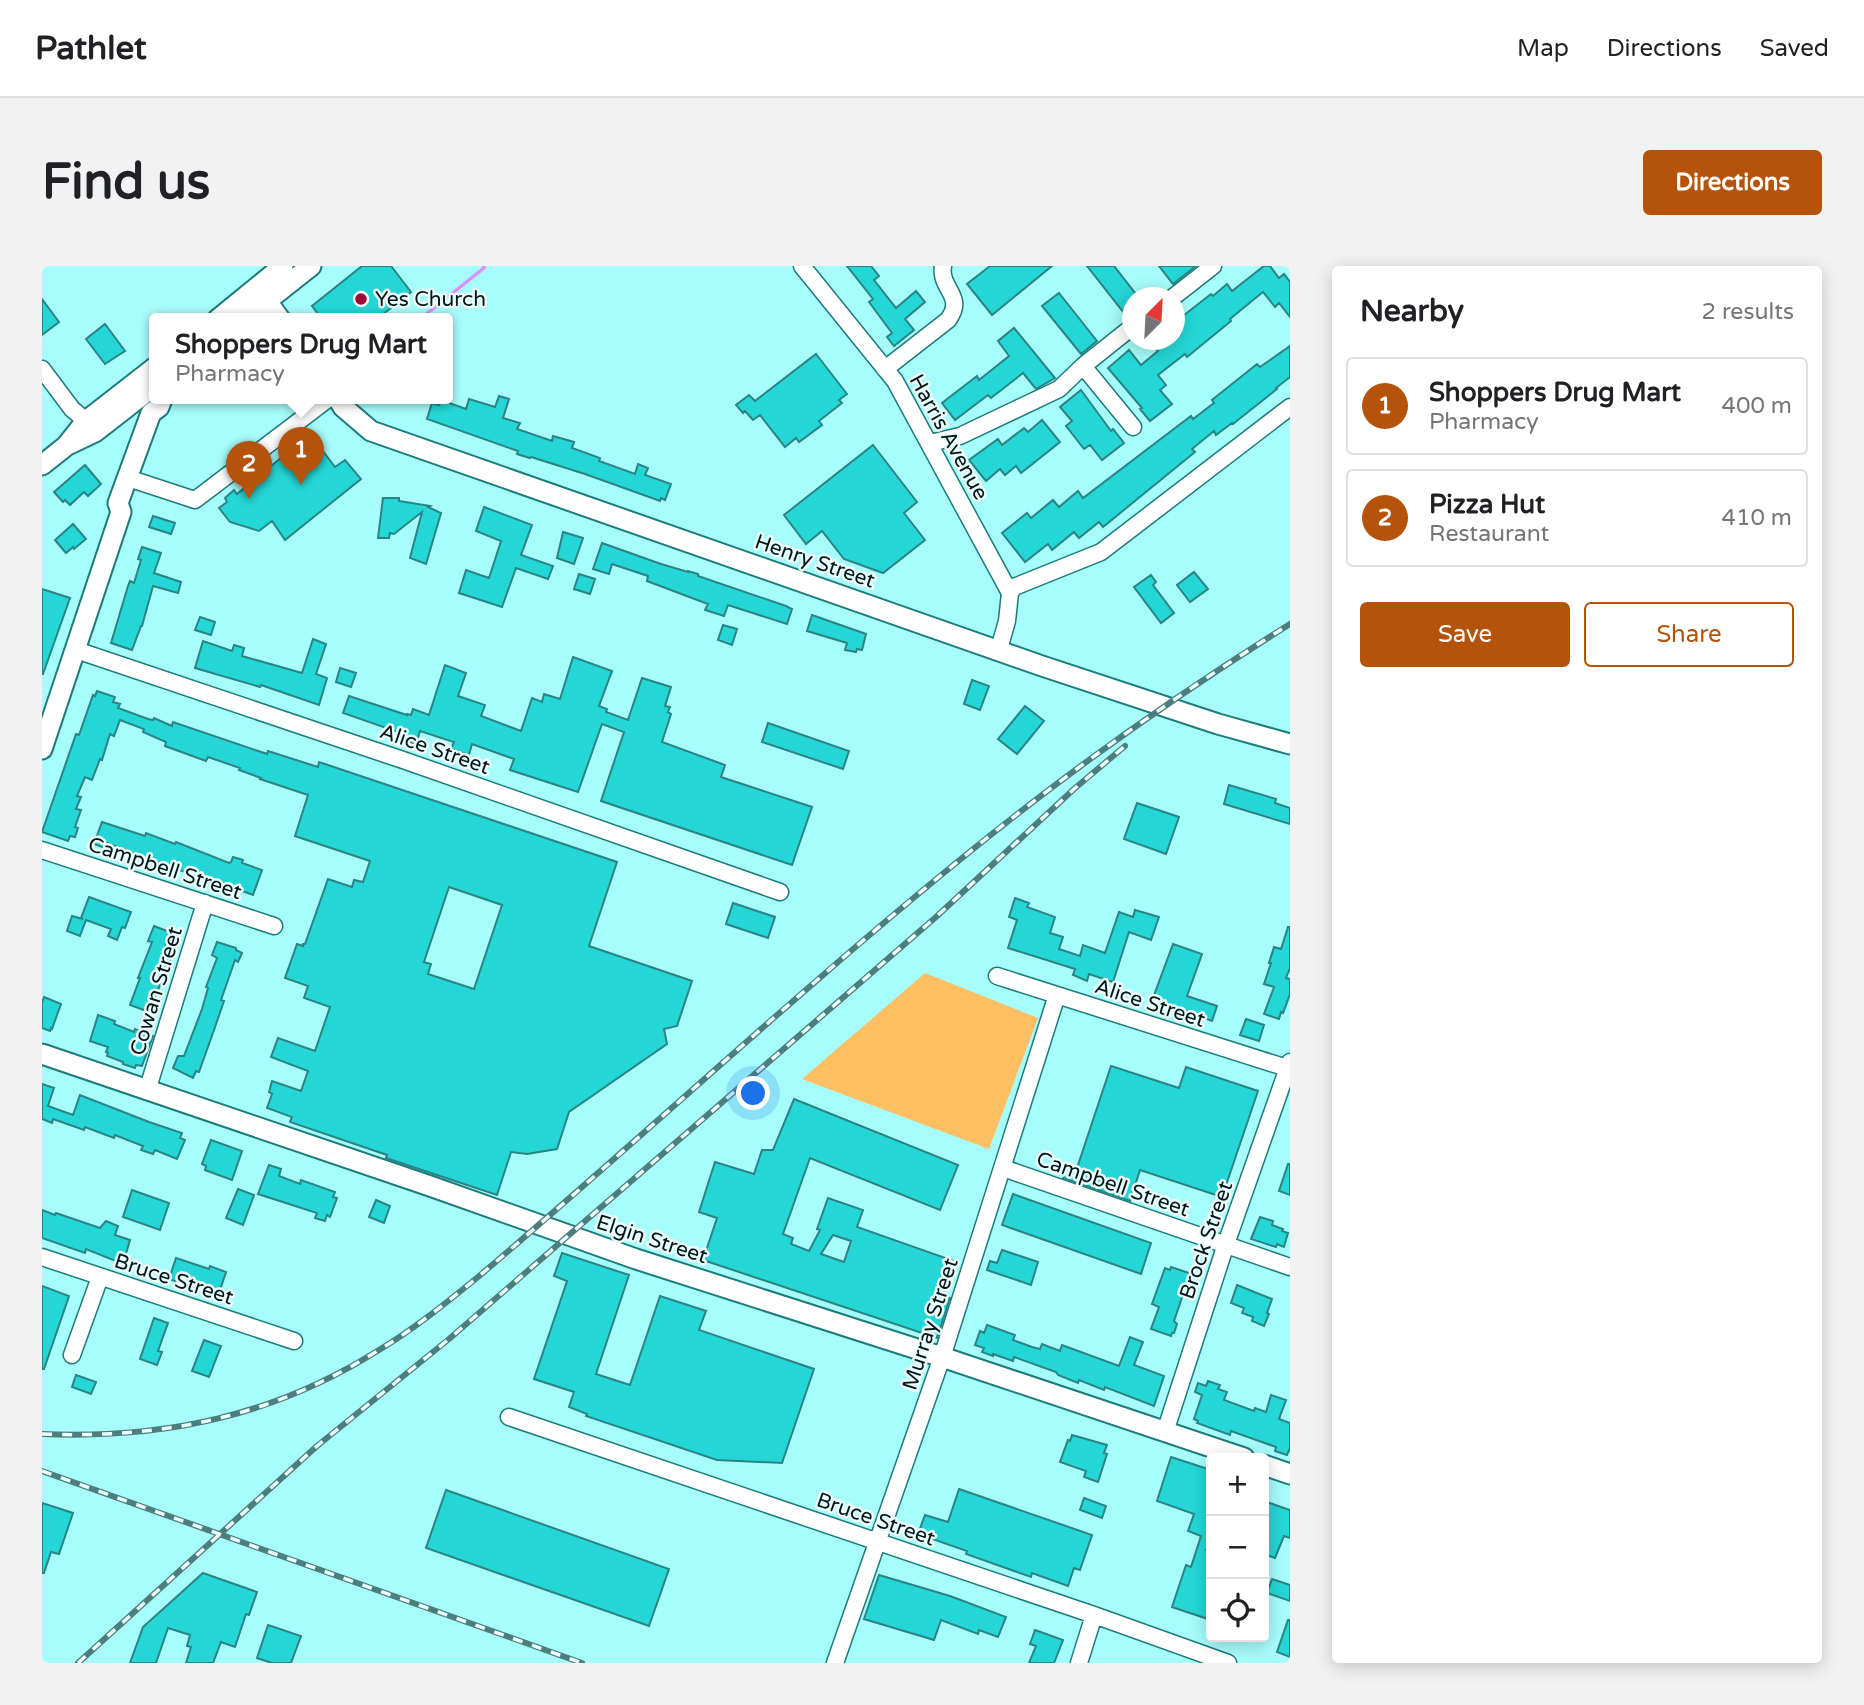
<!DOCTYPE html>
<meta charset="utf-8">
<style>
:root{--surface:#fff;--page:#f2f2f2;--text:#202124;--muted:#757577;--line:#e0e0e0;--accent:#b45309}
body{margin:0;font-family:"Varela Round",sans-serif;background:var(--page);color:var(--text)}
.controls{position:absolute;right:21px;bottom:21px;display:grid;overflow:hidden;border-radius:7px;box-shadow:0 4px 18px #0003}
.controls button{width:63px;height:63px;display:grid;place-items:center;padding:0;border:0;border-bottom:2px solid var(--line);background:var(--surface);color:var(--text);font:35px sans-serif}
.compass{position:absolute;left:1080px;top:21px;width:63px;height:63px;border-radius:50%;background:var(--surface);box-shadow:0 4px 18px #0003;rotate:24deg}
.you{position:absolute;left:712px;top:828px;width:24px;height:24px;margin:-18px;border:5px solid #fff;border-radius:50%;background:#1a73e8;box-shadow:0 0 0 10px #1a73e833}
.badge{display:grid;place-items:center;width:46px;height:46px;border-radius:50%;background:var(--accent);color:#fff;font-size:23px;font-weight:700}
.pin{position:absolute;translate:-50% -58px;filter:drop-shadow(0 2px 4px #0008)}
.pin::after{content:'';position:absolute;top:37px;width:24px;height:21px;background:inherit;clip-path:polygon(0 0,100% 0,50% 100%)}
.popup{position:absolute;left:107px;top:47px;width:304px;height:91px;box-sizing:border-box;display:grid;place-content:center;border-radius:7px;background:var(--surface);filter:drop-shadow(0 2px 5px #0005);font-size:23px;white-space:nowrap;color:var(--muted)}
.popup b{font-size:26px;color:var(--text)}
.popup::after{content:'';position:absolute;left:50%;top:100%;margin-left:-14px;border:14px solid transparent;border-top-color:var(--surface)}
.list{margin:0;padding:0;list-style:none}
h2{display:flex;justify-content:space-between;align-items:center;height:91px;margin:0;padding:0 28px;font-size:30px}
h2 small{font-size:23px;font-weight:400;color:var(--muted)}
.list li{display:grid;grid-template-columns:46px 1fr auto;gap:21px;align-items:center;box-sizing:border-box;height:98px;margin:0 14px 14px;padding:0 14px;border:2px solid var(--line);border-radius:7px}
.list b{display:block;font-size:26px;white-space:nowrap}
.list p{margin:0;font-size:23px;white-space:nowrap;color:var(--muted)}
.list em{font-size:23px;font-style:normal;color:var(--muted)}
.actions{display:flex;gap:14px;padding:21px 28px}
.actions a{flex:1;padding:16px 0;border:2px solid var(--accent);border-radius:7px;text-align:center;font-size:24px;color:var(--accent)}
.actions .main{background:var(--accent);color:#fff}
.icon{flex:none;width:38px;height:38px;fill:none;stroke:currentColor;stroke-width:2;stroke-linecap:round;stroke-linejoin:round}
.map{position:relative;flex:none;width:1248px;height:1397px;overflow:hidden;border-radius:7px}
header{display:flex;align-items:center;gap:42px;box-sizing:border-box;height:98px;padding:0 35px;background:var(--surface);border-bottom:2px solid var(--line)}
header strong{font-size:33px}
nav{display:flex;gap:38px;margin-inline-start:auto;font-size:24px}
.intro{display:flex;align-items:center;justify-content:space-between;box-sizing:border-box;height:168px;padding:0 42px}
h1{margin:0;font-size:49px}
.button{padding:18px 32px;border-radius:7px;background:var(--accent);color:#fff;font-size:24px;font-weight:700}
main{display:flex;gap:42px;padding:0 42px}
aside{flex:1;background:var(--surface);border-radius:7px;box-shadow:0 4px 18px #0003}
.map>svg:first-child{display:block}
</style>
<header>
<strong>Pathlet</strong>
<nav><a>Map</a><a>Directions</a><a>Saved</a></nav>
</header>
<div class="intro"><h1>Find us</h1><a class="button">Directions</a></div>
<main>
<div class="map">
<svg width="1248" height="1397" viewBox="0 0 1248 1397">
<rect width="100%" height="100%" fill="#a7fdfc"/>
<path fill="#ffc064" d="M883,707L996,752L947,883L760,813Z"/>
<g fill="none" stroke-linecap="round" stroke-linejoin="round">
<path stroke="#da91fb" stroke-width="3.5" d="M378,53L442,2V0"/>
</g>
<path fill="#24d7d6" stroke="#2a8484" stroke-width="2" fill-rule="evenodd" d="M320,0H349L369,26L335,53H280L270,40Z
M805,0H829L837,10L832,14L854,42L874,25L883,36L863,53L872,64L852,80L845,71L850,67L827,36L831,33Z
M948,0H1010L950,49L925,18Z
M1045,0H1072L1097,32H1090V51L1086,52Z
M1117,0H1154L1131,18Z
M1222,0H1228L1237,12L1242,8L1248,16V51L1237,37L1233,41L1221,26L1216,30L1188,53L1189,55L1145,91L1143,88L1116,109L1124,119L1118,124L1130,138L1108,155L1098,143L1100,142L1066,102L1087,84L1099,99L1116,85L1110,78L1116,74H1132V57L1169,28L1171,30L1185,18L1190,25Z
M1017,27L1055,75L1039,88L1000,40Z
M0,33L17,56L0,69Z
M63,58L83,85L63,98L44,73Z
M972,62L1013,112L994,123L981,107L949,132L946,129L913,154L900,137L935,110L937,114L967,90L956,75Z
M1248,80V111L1234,122L1235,123L1191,158L1190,157L1174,169L1172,165L1150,183L1153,186L1061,261L1057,256L1037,272L1032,266L1010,284L1006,278L983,296L960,267L985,247L989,252L1011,234L1017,241L1036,225L1041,232L1149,150L1151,153L1172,137L1170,134L1215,98L1218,101Z
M774,88L805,128L797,134L800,137L777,155L780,159L757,176L754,172L743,181L718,149L711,154L703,145L701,147L694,139L707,129L713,135Z
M1039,124L1069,165L1071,163L1082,177L1060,194L1048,179L1042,183L1024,160L1030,155L1018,141Z
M457,130L467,133L461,152L478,157L475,163L510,175L511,170L532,176L530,182L558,192L557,195L593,208L596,198L606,202L603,209L629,218L623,234L619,232L618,235L543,208L489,191L488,192L475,188L476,185L473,184L385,153L390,137L397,139L399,134L424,143L427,133L453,141Z
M1000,154L1018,176L979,207L974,200L963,209L958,203L944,215L927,194L956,173L960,179L982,162L986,166Z
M268,168L293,201L303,194L319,213L243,274L230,255L217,265L188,256L177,242L185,236L183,232L192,224L195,228Z
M831,179L875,236L862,247L883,274L841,307L802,293L780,265L764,278L742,249Z
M43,199L59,218L46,230L42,226L28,239L23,234L21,236L12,226Z
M341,232H357V235L388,240L386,241L399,247L384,298L368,292L380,246L352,268L348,267L347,272H336Z
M442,241L490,259L479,289L511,300L506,313L474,302L460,341L417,327L424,304L447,312L459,275L434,265Z
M111,250L133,257L129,268L107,261Z
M31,258L44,273L32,283L31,281L24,287L13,274Z
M521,266L541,272L532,298L515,292Z
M560,277L619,298L646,306V305L656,308V310L744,340L750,343L745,358L686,339L682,350L663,344L666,338L605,315L606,310L570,298L567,308L551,303Z
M100,281L119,287L112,307L139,316L136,327L111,320L100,360H99L90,384L69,377L86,320L88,315L92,317L99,294L96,293Z
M1152,306L1166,323L1148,336L1135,319Z
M537,308L553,313L548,328L532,323Z
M1109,309L1114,316L1111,319L1132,347L1119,357L1092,321Z
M0,323L28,332L1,408H0Z
M770,349L824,368L820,384L815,383L814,386L803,384L805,377L765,365Z
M158,351L173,356L169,369L153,364Z
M681,359L695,363L690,379L676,374Z
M271,373L284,378L274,408L285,412L277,439L219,419L218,421L153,402L161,375L190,385L192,379L202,382L200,390L260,407Z
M531,391L570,405L557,440L565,443L564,446L586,454L600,412L629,421L623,440L628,441L626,446L629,448L620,476L683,499L679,511L770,541L750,599L559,535L582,466L560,458L536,526L468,504L472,493L430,478L427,489L409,483L412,476L378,465L374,478L357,472L359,467L301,447L307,430L365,449V448L369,449L371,443L387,449L403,399L424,407L416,430L443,439L439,450L479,465L490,432L500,436L502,428L518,433Z
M298,402L314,407L309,421L294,416Z
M930,414L947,420L938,444L922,438Z
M55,425L73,431L71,436L78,438L76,442L106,453L111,454L112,452L130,460L131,456L225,488L226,485L276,501L277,496L575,596L547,680L650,715L635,760L622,763L625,778L527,846L515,883L485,888L469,886L455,929L344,892L345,889L248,856L250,851L225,842L230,828L227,826L230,815L259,825L266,805L229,791L236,772L273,785L288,741L262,732L266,720L243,712L255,678L261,680V678H263L286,613L310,621L312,614L321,616L328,595L253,570L266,529L218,513L219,512L197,504L198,502L166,491L164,495L123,480L124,476L101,466L102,463L78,454L72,470L68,468L60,494L58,493L50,514L43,511L35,530L39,531L34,543L39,544L33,561L36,562L33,571L28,570L26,575L0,566L34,468L37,469L51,429L53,430ZM407,621L460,639L432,723L386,708L389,698L382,696Z
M983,440L1002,455L975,488L956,473Z
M726,457L807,485L801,503L720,476Z
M1187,519L1234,533L1233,537L1248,542V558L1182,538Z
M1095,537L1137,551L1124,588L1082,573Z
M60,556L103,570L104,567L133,578L134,576L187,597L189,596L191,591L201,594L200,597L220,604L211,629L192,622L190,626L171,619L150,612L151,609L65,577L63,582L52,578Z
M47,631L89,646L83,662L80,661L75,674L66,670L69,663L44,654L38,670L25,665L30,650L41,653L39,652Z
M973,632L987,637L985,641L1013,651L1008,667L1021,671L1017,683L1038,690L1041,679L1063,687L1077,646L1091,651L1093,644L1117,651L1109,674L1087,666L1071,716L1047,708L1045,715L1031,709L1033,703L966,682L975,654L967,651Z
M691,637L733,651L726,672L684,658Z
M112,660L128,666L122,684L129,687L126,694L128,695L107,746L88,739L98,712H96L110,676L106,675Z
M1246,661H1248V702L1244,712L1248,713V728L1241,747L1239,746L1237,753L1222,748L1232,721L1222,718L1229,697H1227L1232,681L1239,683Z
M175,676L194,682V684L200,687L196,696L193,694L179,734L182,735L172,764L157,806L154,805L151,812L131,802L136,790H142L160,743L166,722L164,721L175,692L170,689Z
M1131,678L1160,688L1145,730L1175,740L1170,755L1111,732Z
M2,731L19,738L10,763L9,762L8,765L0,762V737Z
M56,749L73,755L72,758L92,766L93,763L111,770L100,800L94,799L93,802L81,798V796L65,790L66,787L64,786L66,781L48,775Z
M1204,753L1222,759L1217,775L1198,769Z
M1069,800L1137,822L1144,801L1216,825L1180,931L1098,904L1088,935L1021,912L1025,902L1034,905Z
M0,818L12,822L6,840L31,849L38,829L107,856L140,867L138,872L143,874L135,893L113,884L111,888L99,884L101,880L73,869L72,872L43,861L42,864L11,853L10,857L0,853Z
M752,833L916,899L898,944L768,892L741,968L751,972L749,978L767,985L778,964L775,963L786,932L821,944L815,961L912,995L901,1030L908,1032L895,1072L661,994L675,952L657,946L673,896L712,908L720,884H731ZM791,969L809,975L802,996L779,988Z
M169,874L200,885L190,914L163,904L164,900L160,898Z
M1246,898H1248V929L1237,925Z
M227,899L239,903L237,910L258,918L259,914L293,926L291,931L295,932L288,951L285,949L283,955L273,952L275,947L216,928Z
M196,923L212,929L201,959L184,952Z
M90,924L127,937L118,964L81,951Z
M971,928L1109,977L1099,1008L960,959Z
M334,934L348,940L342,957L327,951Z
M0,944L13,949L14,947L58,962L64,955L76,960L73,969L88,974L81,998L44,983L43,987L0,972Z
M1218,951L1231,955L1230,959L1241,963L1240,965L1246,967L1242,981L1235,978L1234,981L1209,973Z
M960,984L996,996L989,1019L945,1004L948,995L955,997Z
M520,987L587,1009L554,1108L588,1119L618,1030L664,1045L657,1064L772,1103L740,1197L675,1194L544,1150L545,1148L527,1141L532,1126L492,1113L525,1015L512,1010Z
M134,992L167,1003L168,1000L184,1006L177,1027L142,1015V1017H138L127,1013Z
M1129,1001L1153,1009L1147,1025L1143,1023L1132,1055L1135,1058L1132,1067H1130L1129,1070L1109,1063L1117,1041L1110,1038L1123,1002L1128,1004Z
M1195,1019L1230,1033L1225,1047L1227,1048L1222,1060L1210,1055L1211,1051L1200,1047L1202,1042L1189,1037Z
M0,1020L27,1030L2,1103H0Z
M112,1052L126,1057L116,1085L120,1086L115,1099L98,1093Z
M945,1059L973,1069L971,1074L990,1081L998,1083L1000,1078L1018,1085L1020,1079L1077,1100L1088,1071L1101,1076L1092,1099L1122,1110L1112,1140L1063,1121L1062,1124L1037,1114L1036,1117L1016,1109L1014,1106L972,1091L971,1095L951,1088V1090L940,1086L942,1082L933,1079L938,1065L942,1067Z
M162,1074L179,1080L167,1111L150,1105Z
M34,1109L54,1116L49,1128L30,1121Z
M1166,1115L1178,1119L1176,1123L1185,1126L1182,1134L1212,1145L1213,1142L1224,1146L1229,1129L1244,1134L1237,1153L1248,1157V1182L1245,1189L1233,1185L1234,1181L1189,1165L1188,1169L1155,1157L1156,1155L1152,1153L1160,1129L1153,1126L1156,1117L1164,1120Z
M1030,1169L1065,1179L1062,1187L1065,1188L1056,1216L1042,1211L1044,1205L1018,1196L1026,1174L1028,1175Z
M1129,1191L1169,1204V1274L1164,1284L1169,1286V1354L1130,1341L1144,1299L1149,1301L1159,1270L1146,1265L1152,1248L1115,1235Z
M917,1223L1050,1269L1038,1304L1032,1302L1026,1320L990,1307L989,1311L924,1288L925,1285L876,1268L883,1249L906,1256Z
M404,1224L627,1303L607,1360L384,1282Z
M1042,1232L1064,1240L1060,1252L1038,1244Z
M1222,1235L1248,1244V1272L1242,1270L1233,1292L1222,1288Z
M0,1237L31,1247L17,1288L9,1286L2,1307H0Z
M161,1307L215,1326L207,1349L204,1348L193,1381L179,1376L171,1397H144L149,1381L145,1380L148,1369L126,1362L114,1397H88L101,1361Z
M837,1309L908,1330L964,1351L956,1371L937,1364L936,1368L899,1354L892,1374L822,1353Z
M1230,1313L1248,1319V1335L1225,1327Z
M1246,1354H1248V1391L1235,1386Z
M226,1359L259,1370L249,1397H230L215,1392Z
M993,1364L1021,1374L1012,1397H987L994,1380L988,1378Z"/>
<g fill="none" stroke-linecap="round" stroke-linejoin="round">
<g stroke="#1d7b7b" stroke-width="19">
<path id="minor" d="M760,0L853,115L968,327L965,355L957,383
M1130,32L1171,0
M1041,100L1091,161
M0,103L30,143L44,155
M843,103L906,54C924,30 897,23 901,0
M888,177L918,170L1017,123L1041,100L1090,61
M95,215L153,234L286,133
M968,327L972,321L1059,286L1248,141
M34,384L361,494L738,626
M0,584L232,660
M955,710L1248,803
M105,825L163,637
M961,902L1248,1001
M0,991L252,1075
M30,1089L58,1011
M467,1151L1052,1349L1186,1397
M1123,1166L1184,978L1248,796
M793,1397L900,1091L1015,729
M1037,1397L1052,1349"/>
</g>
<g stroke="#1d7b7b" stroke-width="23">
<path id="major" d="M218,26L238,53
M176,53L241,0
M202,53L269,0
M296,133L301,141L329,165L1000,400L1176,458L1248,478
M28,178L53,166L112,120
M0,199L24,180L44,155L112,102
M0,483L79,246L76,237L109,147L117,141L120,133
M0,788L388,920L594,993L900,1091L1202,1192
M1222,1199L1248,1208"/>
</g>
<use href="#minor" stroke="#fff" stroke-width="16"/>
<use href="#major" stroke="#fff" stroke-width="19"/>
<g stroke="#4b7e7d" stroke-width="6">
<path id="rail" d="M0,1168C123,1173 232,1150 337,1084C372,1063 404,1037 436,1011C600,872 757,724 925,588C1027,505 1136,428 1248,358
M0,1205L540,1397
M36,1397L275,1180L407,1073L894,651L1032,523L1083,480"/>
</g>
<use href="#rail" stroke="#ecfcfb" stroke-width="3.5" stroke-dasharray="10" stroke-linecap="butt"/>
</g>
<circle fill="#a30536" stroke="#ecfcfb" stroke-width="2.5" cx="319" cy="33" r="7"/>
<g text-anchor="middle" stroke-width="5" stroke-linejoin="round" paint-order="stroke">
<g font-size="21" fill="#001717" stroke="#ecfcfb" text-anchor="start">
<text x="333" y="40">Yes Church</text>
</g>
<g font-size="21" fill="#001717" stroke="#ecfcfb">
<text transform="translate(907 171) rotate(61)" y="7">Harris Avenue</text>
<text transform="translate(773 295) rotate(19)" y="7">Henry Street</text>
<text transform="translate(393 483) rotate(19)" y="7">Alice Street</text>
<text transform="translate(123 602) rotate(18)" y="7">Campbell Street</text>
<text transform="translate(114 725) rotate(-73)" y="7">Cowan Street</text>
<text transform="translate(1108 737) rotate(18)" y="7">Alice Street</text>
<text transform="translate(1071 918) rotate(19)" y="7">Campbell Street</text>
<text transform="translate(610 973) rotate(18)" y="7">Elgin Street</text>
<text transform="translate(1164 974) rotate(-71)" y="7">Brock Street</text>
<text transform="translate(132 1013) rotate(18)" y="7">Bruce Street</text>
<text transform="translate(888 1058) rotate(-72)" y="7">Murray Street</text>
<text transform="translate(834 1253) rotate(19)" y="7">Bruce Street</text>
</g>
</g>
</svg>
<div class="controls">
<button>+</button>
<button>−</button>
<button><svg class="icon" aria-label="locate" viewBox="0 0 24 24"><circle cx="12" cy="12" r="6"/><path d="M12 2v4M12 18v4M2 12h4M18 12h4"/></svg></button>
</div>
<svg class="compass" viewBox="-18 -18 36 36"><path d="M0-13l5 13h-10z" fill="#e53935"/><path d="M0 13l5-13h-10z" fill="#757577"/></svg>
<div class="you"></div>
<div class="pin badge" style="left:259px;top:219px">1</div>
<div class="popup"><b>Shoppers Drug Mart</b>Pharmacy</div>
<div class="pin badge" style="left:207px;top:233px">2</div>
</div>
<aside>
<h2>Nearby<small>2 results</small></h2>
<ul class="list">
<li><span class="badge">1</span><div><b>Shoppers Drug Mart</b><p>Pharmacy</p></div><em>400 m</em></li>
<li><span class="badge">2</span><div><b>Pizza Hut</b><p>Restaurant</p></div><em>410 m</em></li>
</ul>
<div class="actions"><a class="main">Save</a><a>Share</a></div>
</aside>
</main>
